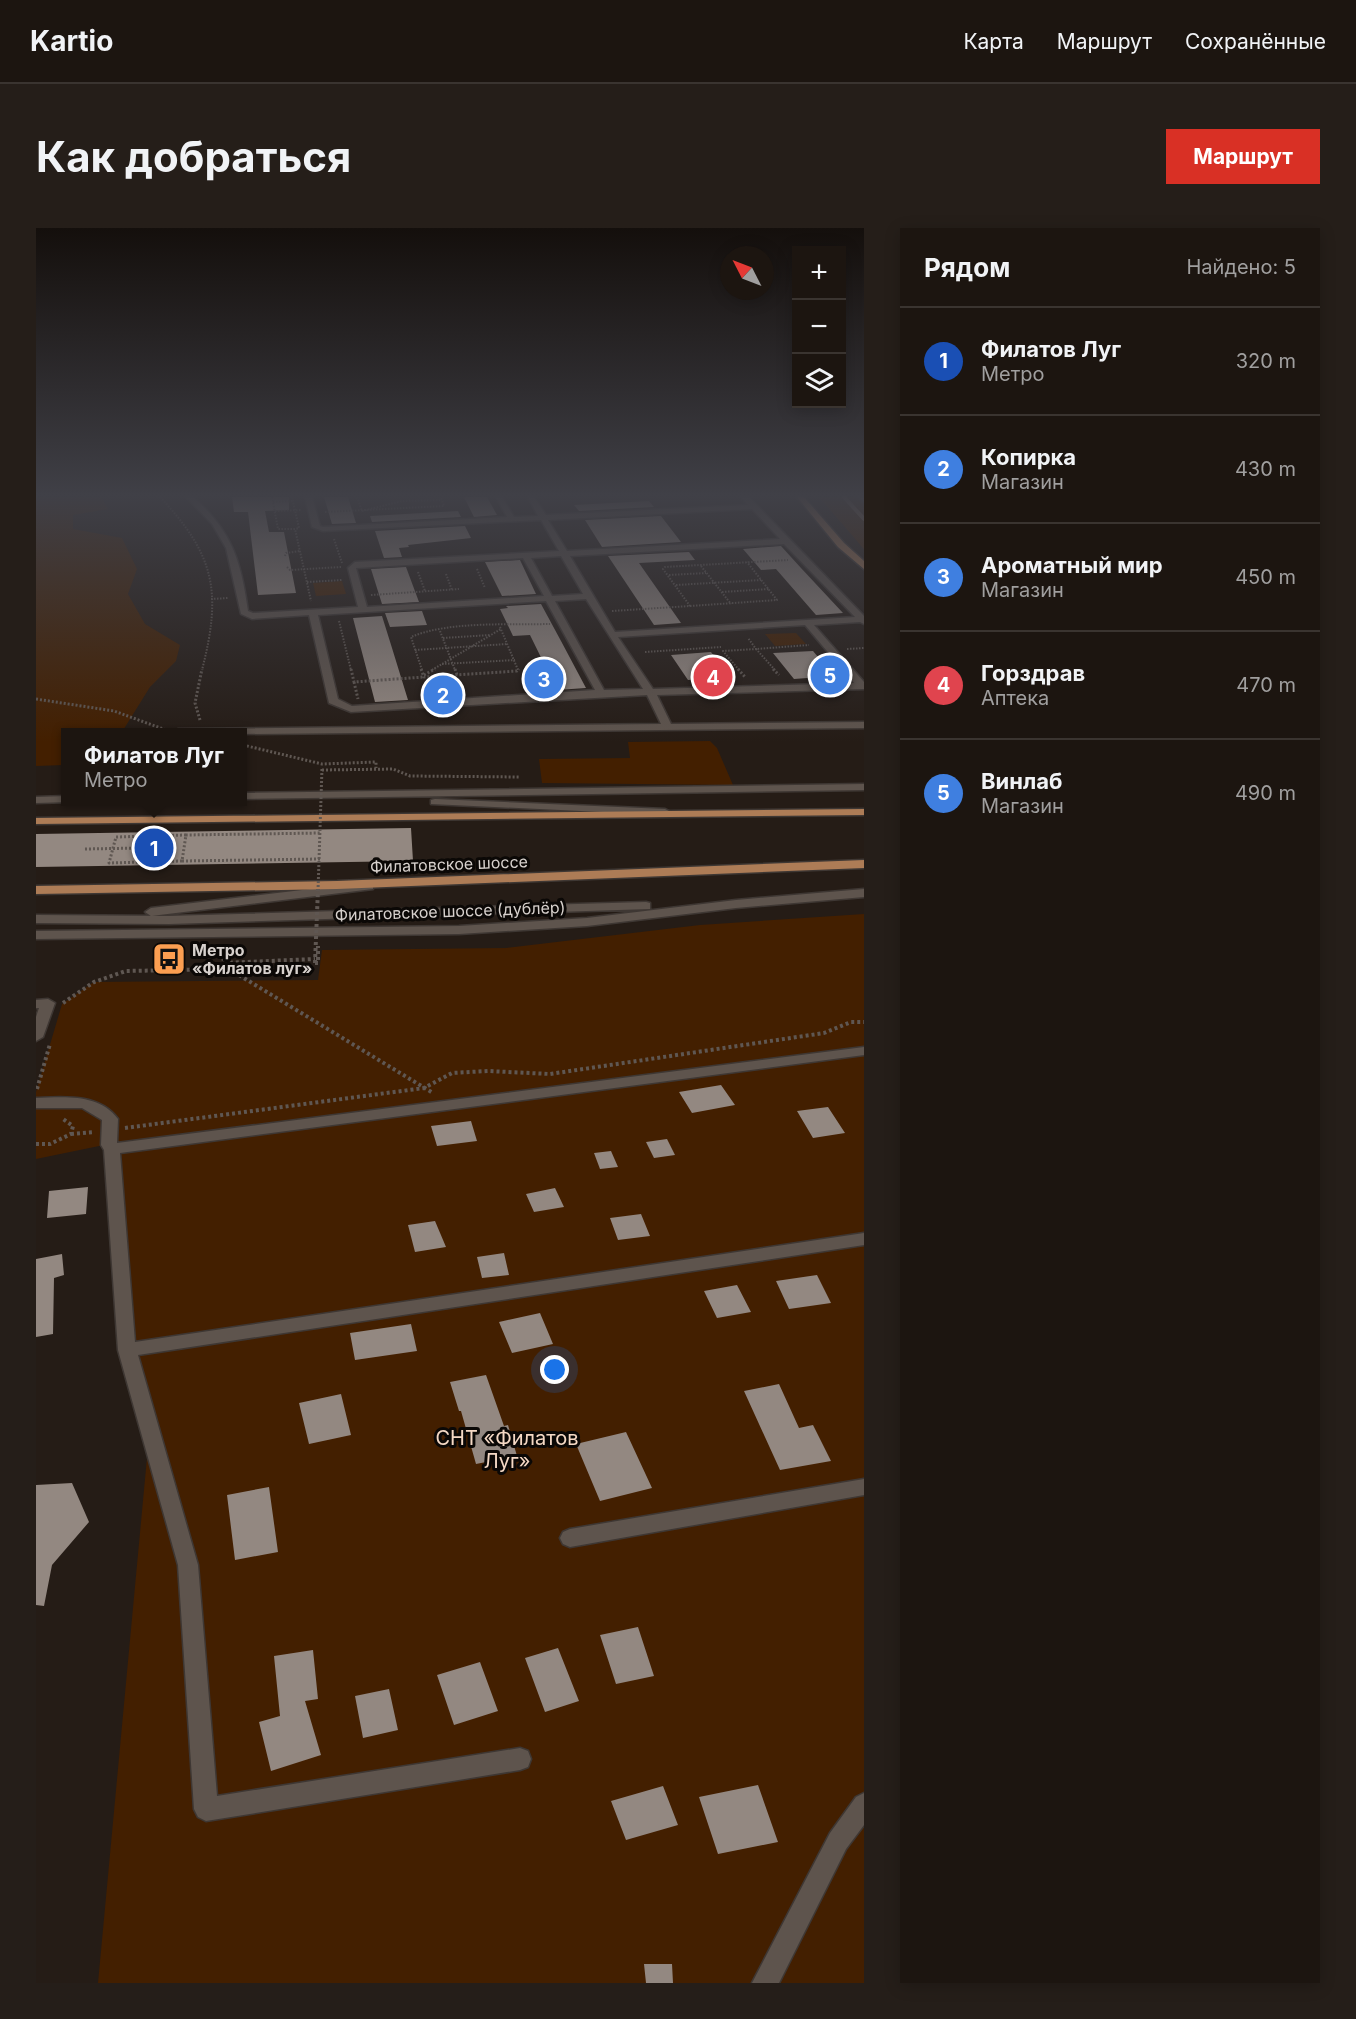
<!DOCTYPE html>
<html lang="ru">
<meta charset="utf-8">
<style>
:root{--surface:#1c1510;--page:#251e19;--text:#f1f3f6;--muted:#a09f9f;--line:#3a3430;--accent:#d93025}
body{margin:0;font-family:Inter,sans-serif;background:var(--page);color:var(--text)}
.controls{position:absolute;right:18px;top:18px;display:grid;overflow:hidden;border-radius:0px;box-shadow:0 3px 15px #0003}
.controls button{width:54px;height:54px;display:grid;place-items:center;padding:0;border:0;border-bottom:2px solid var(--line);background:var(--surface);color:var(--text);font:30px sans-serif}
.compass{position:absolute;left:684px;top:18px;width:54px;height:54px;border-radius:50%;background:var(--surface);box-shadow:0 3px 15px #0003;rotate:312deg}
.you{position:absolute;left:519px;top:1142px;width:21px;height:21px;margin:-15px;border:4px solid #fff;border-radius:50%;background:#1a73e8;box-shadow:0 0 0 9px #1a73e833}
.badge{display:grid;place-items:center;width:39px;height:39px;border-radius:50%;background:var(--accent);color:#fff;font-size:20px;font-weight:700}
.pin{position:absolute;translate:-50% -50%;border:3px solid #fff;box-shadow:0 2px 6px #0006}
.popup{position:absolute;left:25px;top:500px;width:186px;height:78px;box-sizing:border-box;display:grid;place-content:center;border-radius:0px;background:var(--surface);filter:drop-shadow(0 2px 4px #0005);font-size:20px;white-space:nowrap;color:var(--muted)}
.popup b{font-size:22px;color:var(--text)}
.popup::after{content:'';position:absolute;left:50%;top:100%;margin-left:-12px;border:12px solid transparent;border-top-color:var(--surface)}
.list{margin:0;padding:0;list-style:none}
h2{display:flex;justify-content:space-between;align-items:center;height:78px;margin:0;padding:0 24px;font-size:26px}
h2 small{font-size:20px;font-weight:400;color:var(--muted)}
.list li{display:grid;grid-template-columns:39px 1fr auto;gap:18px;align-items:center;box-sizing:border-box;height:108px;padding:0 24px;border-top:2px solid var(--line)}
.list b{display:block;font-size:22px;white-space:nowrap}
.list p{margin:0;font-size:20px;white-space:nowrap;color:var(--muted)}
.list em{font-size:20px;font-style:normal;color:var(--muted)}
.icon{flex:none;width:33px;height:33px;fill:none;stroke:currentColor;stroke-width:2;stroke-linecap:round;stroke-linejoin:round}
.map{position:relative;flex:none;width:828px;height:1755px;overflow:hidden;border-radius:0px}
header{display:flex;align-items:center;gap:36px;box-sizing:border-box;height:84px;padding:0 30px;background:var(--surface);border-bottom:2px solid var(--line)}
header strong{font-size:28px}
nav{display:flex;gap:33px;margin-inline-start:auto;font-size:21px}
.intro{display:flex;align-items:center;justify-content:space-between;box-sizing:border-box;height:144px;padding:0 36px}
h1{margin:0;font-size:42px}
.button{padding:15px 27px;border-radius:0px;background:var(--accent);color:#fff;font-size:21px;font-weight:700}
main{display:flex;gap:36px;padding:0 36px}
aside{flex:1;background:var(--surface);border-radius:0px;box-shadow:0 3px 15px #0003}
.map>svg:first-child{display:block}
</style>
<header>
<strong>Kartio</strong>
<nav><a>Карта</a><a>Маршрут</a><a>Сохранённые</a></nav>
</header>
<div class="intro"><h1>Как добраться</h1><a class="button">Маршрут</a></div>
<main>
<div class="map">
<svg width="828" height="1755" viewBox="0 0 828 1755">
<rect width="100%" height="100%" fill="#251c16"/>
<path fill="#431f00" d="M0,269L66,270L72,281L37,287V301L86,310L101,341L92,366L109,396L144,417L140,433L114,459L86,504H30L29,537L0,538Z
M783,269H828V321L827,320Z
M306,353L310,366L280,368L277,355Z
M760,405L770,416L739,418L729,406Z
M674,513L681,520L697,557L506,555L503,531L594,530L592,514Z
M828,686V1755H62L112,1219L68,917L0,931V864L26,776L58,754L282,752L286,722L470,720L664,697Z"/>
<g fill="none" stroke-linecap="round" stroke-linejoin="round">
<path stroke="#90725a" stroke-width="4" d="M808,269L828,291"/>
</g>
<path fill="#938881" d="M196,269H253V282L229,283L233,304H248L260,365L222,367L212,284H198Z
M288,269H312L320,295L296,296Z
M428,269H451L461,287L438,289Z
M613,273L618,279L543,283L538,277Z
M422,283L425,289L336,294L334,288Z
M625,288L645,314L566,319L549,292Z
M429,298L435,310L372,317L373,319L363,320L366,329L348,330L339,303Z
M745,318L765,340L807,385L780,387L740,341L725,342L707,321Z
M653,324L659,332L603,335L645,395L618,397L572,328Z
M484,332L500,366L466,368L449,334Z
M370,339L383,374L346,376L335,341Z
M505,376L525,413L550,460L521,462L494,407L477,408L464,381L472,380L470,378Z
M386,383L391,397L354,399L349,385Z
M346,388L356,420L372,472L339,474L317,390Z
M777,423L798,448L758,451L737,425Z
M675,424L693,449L652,452L635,427Z
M375,600L377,633L0,639V606Z
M685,857L699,877L656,885L643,864Z
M792,879L809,905L777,910L761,883Z
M435,893L441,913L401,918L395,898Z
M631,911L639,927L618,930L610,914Z
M575,923L582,939L564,941L558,925Z
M52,959L50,986L11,990L13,963Z
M519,960L528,979L498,984L490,966Z
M605,986L614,1008L582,1012L574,990Z
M399,993L410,1019L379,1024L372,997Z
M468,1025L473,1047L446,1050L441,1029Z
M26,1026L28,1047L18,1050L17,1106L0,1109V1031Z
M781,1047L795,1075L753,1081L740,1053Z
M701,1057L715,1084L681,1090L668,1063Z
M504,1085L517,1116L476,1125L463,1094Z
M375,1096L381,1123L319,1132L314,1105Z
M450,1147L468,1198L472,1197L481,1228L440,1236L425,1183H423L414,1154Z
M743,1156L763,1200L777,1197L795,1233L744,1242L708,1163Z
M305,1166L315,1207L273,1216L263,1175Z
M590,1204L616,1260L564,1273L540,1216Z
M36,1255L53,1294L16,1337L8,1378L0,1377V1257Z
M233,1259L242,1324L199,1332L191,1267Z
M602,1399L618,1448L580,1456L564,1407Z
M522,1420L543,1473L509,1484L489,1430Z
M277,1422L282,1471L269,1473L285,1527L235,1543L223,1494L244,1488L238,1428Z
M444,1434L462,1483L418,1497L401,1447Z
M353,1461L362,1502L327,1510L319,1468Z
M722,1557L742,1614L682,1626L663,1569Z
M627,1558L642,1597L590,1612L575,1573Z
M608,1736H636L637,1755H610Z"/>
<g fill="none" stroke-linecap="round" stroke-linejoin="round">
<g stroke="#3e3733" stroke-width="3">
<path id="minor" d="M150,269H157C196,303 205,333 212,383L217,385L322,379L312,340L319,334L523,323L505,292L287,303L276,299L269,269H276L284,298L287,299L471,289L460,269H466L478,289L502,288L492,269H498L510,287L712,277L705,269H713L828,388V396L824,394L778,397L828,454V461L621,467L635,496L828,494V500L207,506V504H137L142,501L625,496L611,467L315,484L293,475L273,387L216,391L205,386L190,320L176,296ZM716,281L744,311L531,323L512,292ZM748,316L819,389L579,404L534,328ZM525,328L547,366L516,368L495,330ZM487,330L508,368L331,379L320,340ZM550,371L607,461L568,462L519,373ZM510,373L559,462L316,478L302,471L282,387ZM769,397L818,455L617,461L582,409Z
M822,269H828V274Z
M828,556V562L207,571V565Z
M30,568V574H34L0,575V569Z
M399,571L629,581L635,584L629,587L395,576V572Z
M333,654L337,655V661L115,688L109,684L115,680Z
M828,661V669L700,680L551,698L423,706L0,711V703L423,698L551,690L700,672Z
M610,674L614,675V681L133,696L0,695V687L133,688Z
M12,771L19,775L7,809L0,813V789L3,780H0V772Z
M828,819V827L84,925L99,1114L828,1005V1017L102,1127L162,1337L181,1568L484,1520L492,1523L495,1531L492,1539L484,1542L170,1593L162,1589L158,1581L142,1337L82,1122L68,922L65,917L66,892L46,880H0V870C28,869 63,865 82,891L81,915Z
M828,1251V1267L534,1319L527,1316L524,1310L527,1304L534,1301Z
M828,1565V1597L810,1621L743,1755H716L794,1605L820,1569Z"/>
</g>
<g stroke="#3e3733" stroke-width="3">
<path id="major" d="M761,269H768L808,315L828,333V341L802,319Z
M828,581V587L0,596V590Z
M828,632V640L301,661L0,666V658L301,653Z"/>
</g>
<path stroke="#5f5752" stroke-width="2" stroke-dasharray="1.5 1.5" stroke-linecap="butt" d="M124,269C179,327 186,364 166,442
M236,269L242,301H259L275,373
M256,269L263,300L259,301
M321,269L326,283L366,273L406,272
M237,274L257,273
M239,283L265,282
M289,284L408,278L405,269
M298,311L306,335
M249,328L250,325L264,323
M665,338L695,376
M251,339L254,342L305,339
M441,341L449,360
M382,344L389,363
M410,346L416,362
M633,347L670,345
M271,354L306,352
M640,357L725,352
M686,364L733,361
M335,367L423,361
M175,371L192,370
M654,378L741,372L711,334
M576,383L654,378L627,341L629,339L752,332
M303,393L315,442
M464,399L482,442
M404,403L419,442
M407,410L454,407
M811,421L828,420
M379,422L471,416
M609,424L685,419
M406,436L479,432
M386,442L375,409C412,393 473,397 514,396
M396,442L465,401
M703,442L687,423L720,421L712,410
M739,442L720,421L773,417"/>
<path stroke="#5f5752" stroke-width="3" stroke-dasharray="2 2" stroke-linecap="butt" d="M315,441L318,454L388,449
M385,441L388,449L481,443L483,441
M419,441L421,447
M702,441L709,449
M737,441L743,447
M388,447L399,441
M318,454L322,471
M0,471L78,483L130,502
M164,492L159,475L166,441
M207,517L286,536L340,534V540
M286,542L357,541L374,548L484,549
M49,621L106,620"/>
<path stroke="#5f5752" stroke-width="4" stroke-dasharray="3 3" stroke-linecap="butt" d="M189,724L187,735L279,731
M279,735H282V718
M27,775L58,754L90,743L193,741L397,865
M1,861L14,816
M89,900L388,860L416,845L452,843L514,846L788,805L815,794H828
M35,906L58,904
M0,916H14L35,906L37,898L27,891"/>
<use href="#minor" fill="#5e544d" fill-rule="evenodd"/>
<use href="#major" fill="#ad7c56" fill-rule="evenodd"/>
<path stroke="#5f5752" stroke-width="3" stroke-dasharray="2 2" stroke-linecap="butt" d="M284,631L146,633L150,607L285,605
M146,633L73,635L80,609L150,607
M282,663L286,540"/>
<path stroke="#5f5752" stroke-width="4" stroke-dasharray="3 3" stroke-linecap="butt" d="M279,735L282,661"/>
</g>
<linearGradient id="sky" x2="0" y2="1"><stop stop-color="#140f0c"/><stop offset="0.52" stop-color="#404047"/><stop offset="1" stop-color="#404047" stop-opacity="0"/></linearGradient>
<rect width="828" height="514" fill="url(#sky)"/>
<defs>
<g id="bus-square" transform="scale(1.725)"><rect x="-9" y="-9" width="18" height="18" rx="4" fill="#fb9e51" stroke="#0b0806"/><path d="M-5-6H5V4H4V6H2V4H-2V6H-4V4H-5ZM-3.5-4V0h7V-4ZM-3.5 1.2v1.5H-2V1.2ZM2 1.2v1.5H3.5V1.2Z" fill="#111"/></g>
</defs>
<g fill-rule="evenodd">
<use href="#bus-square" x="133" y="731"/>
</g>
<g text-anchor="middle" stroke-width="6" stroke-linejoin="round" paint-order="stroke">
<g font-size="16" fill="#d7d1cd" stroke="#0b0806">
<text transform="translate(413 636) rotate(-2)" y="6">Филатовское шоссе</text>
<text transform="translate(414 683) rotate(-2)" y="6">Филатовское шоссе (дублёр)</text>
</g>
<g font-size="16" font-weight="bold" fill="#d7d1cd" stroke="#0b0806" text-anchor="start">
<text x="156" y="728">Метро<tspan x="156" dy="18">«Филатов луг»</tspan></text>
</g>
<g font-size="20" fill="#f5d9c5" stroke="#0b0806">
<text x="471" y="1217">СНТ «Филатов<tspan x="471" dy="23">Луг»</tspan></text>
</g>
</g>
</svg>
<div class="controls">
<button>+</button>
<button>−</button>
<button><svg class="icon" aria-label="layers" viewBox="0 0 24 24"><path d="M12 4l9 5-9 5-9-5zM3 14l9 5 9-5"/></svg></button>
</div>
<svg class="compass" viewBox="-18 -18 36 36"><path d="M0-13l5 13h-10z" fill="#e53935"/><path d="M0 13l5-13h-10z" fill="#a09f9f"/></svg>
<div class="you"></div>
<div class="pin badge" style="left:118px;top:620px;background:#1a4fb4">1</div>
<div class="popup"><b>Филатов Луг</b>Метро</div>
<div class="pin badge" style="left:407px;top:467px;background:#3f7fe0">2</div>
<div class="pin badge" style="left:508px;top:451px;background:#3f7fe0">3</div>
<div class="pin badge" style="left:677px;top:449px;background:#e0444e">4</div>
<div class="pin badge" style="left:794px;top:447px;background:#3f7fe0">5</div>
</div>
<aside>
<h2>Рядом<small>Найдено: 5</small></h2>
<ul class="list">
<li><span class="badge" style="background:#1a4fb4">1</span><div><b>Филатов Луг</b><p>Метро</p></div><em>320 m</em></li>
<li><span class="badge" style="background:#3f7fe0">2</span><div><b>Копирка</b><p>Магазин</p></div><em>430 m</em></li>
<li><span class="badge" style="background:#3f7fe0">3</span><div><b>Ароматный мир</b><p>Магазин</p></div><em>450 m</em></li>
<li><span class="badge" style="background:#e0444e">4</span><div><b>Горздрав</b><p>Аптека</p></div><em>470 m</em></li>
<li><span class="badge" style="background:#3f7fe0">5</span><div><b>Винлаб</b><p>Магазин</p></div><em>490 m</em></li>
</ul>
</aside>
</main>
